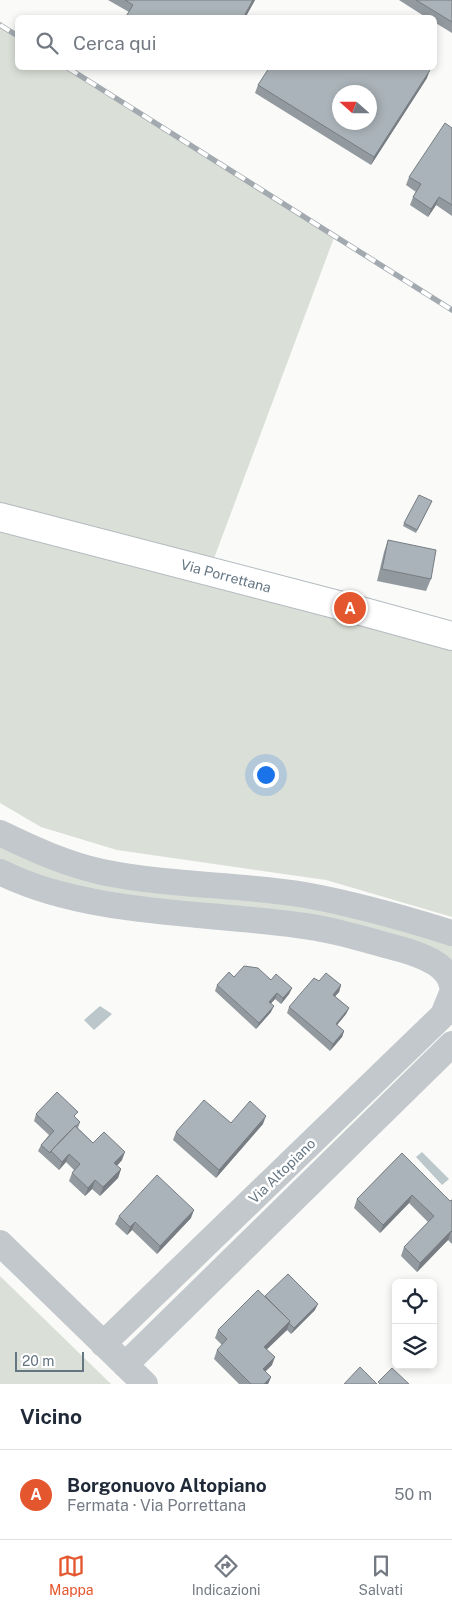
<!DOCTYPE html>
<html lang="it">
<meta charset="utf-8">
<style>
:root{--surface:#fff;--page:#f6f6f7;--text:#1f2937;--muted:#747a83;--line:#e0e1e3;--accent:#e4572e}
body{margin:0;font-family:"Public Sans",sans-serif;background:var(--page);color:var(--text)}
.controls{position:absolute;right:15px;bottom:15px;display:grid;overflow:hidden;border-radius:8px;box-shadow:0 2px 8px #0003}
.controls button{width:45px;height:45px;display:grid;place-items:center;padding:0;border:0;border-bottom:1px solid var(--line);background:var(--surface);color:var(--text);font:25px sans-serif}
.compass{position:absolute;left:332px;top:85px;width:45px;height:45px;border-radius:50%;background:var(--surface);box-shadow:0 2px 8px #0003;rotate:291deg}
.scale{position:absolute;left:15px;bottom:12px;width:69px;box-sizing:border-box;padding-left:5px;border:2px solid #657683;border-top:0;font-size:14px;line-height:18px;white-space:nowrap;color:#657683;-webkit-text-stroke:4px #fff;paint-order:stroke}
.you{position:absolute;left:265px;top:774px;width:18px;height:18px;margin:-12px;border:4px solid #fff;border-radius:50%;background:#1a73e8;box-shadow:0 0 0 8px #1a73e833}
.badge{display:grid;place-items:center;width:32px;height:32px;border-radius:50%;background:var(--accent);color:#fff;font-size:16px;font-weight:700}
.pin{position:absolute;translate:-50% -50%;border:2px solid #fff;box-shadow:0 1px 5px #0006}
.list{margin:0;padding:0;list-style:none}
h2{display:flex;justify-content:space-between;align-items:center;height:65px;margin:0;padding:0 20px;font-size:21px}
h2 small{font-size:16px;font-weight:400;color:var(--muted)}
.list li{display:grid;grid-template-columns:32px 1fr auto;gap:15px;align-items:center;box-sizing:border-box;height:90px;padding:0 20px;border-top:1px solid var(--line)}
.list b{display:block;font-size:19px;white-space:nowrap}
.list p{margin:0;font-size:16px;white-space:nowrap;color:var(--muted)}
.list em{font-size:16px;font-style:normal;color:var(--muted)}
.icon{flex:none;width:28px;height:28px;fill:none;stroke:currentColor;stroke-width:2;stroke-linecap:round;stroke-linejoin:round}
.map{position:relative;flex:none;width:452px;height:1384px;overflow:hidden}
.search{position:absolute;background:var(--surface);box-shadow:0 2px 8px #0003;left:15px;right:15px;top:15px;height:55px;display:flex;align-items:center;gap:12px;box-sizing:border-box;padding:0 18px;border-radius:8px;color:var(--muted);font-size:19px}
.sheet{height:155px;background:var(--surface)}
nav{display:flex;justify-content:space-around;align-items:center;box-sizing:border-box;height:70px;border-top:1px solid var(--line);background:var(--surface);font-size:14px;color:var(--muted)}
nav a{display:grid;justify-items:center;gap:2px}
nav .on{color:var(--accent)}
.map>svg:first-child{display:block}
</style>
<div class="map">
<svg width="452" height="1384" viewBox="0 0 452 1384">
<rect width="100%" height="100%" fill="#fafaf8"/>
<path fill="#dadfd7" d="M0,22L17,33L18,68H72L335,235L210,569L452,636V917L326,880L117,850L41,827L0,803Z
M0,840L289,901L452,944V963L93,892L0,861Z
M0,1276L111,1384H0Z"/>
<path fill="#bbc7cb" d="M100,1006L112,1014L94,1030L84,1020Z
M422,1152L449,1179L442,1185L416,1157Z"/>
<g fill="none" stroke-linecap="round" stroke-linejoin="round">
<g stroke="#b3babf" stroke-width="30">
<path id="secondary" d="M0,517L350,608L452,636"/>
</g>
<path stroke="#c3c8cc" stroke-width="26" d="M0,833C33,849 66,864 102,872C170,886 239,884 305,895C355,904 404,918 452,933
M0,872C86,915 203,912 297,925C332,929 366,940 400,949C418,954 449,964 452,986
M0,1243L145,1384
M103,1344L443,1015L452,993
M125,1365L452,1044"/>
<use href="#secondary" stroke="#fff" stroke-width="28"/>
<g stroke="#a2aab0" stroke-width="5.5">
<path id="rail" d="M0,25L18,36
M68,68L452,310"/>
</g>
<use href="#rail" stroke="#fff" stroke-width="4" stroke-dasharray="11" stroke-linecap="butt"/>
</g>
<path fill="#929a9f" d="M108,0H255L245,18L129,12Z
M399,0H452V33L434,22V18H427Z
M427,78L371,165L255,93L258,85Z
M452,128V216L436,205L428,217L410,205L413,197L416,192L406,185L409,177Z
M432,501L416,533L403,526L404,523Z
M388,540L431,579L426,591L377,581L384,552Z
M234,977L271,980L292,988L289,994L281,1004L275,999L271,1003V1012L256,1029L215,991L217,985Z
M319,981L341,985L339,992L335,996L349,1008L346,1014L337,1025L344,1031L342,1037L330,1051L287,1013L289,1007Z
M36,1114L76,1118L80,1122L78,1128L93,1143L122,1160L117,1166L121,1169L118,1178L100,1196L92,1189L85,1196L69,1181L72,1173L74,1170L66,1162L59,1170L38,1151L41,1145L49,1135L34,1121Z
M231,1123L263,1124L216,1178L173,1140L176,1132Z
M402,1153L450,1201L452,1200V1244L448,1240L417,1272L401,1256L404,1247L428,1222L409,1203L380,1233L354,1208L357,1199Z
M119,1216L191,1218L157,1254L132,1230L127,1235L115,1224Z
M315,1310L291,1334L287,1330L267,1349L272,1365L265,1371L271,1377L268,1384H239L214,1359L217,1350L222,1345L215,1338L218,1330Z"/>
<path fill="#777d82" d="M253,0H255L245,18H243Z
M430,70L427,78L371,165L374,157Z
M439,197L436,205L428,217L431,209Z
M341,985L339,992L331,1001L333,995Z
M292,988L289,994L281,1004L283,998Z
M277,993L275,999L267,1008L269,1002Z
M274,1006L271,1012L256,1029L259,1023Z
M349,1008L346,1014L333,1030L336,1024Z
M344,1031L342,1037L330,1051L333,1044Z
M266,1116L263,1124L216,1178L219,1170Z
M125,1152L122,1160L111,1172L114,1163Z
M69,1154L66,1162L59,1170L62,1162Z
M121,1169L118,1178L100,1196L103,1187Z
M95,1180L92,1189L85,1196L88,1188Z
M412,1195L409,1203L380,1233L383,1225Z
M194,1210L191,1218L157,1254L160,1246Z
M135,1222L132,1230L127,1235L130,1227Z
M451,1231L448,1240L417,1272L420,1263Z
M318,1304L315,1310L291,1334L294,1328Z
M290,1321L287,1330L261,1355L264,1347Z
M275,1357L272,1365L260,1377L263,1369Z
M271,1377L268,1384H264Z"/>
<path fill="#aab3b9" stroke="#777d82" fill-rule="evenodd" d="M125,0H253L243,18H125L133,5Z
M416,0H452V22Z
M269,68H427L430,70L374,157L258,85ZM340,92H370V122H340Z
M445,123L452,128V205L439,197L431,209L413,197L421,184L409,177Z
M419,495L432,501L417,530L404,523Z
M388,540L436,550L431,579L382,569Z
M244,966L258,968L271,980L276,974L292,988L283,998L277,993L269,1002L274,1006L259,1023L217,985L229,972L234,977Z
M326,973L341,985L333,995L349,1008L336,1024L344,1031L333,1044L289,1007L314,978L319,981Z
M57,1092L78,1112L74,1116L80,1122L76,1126H75L51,1151L50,1153L41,1145L54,1131L36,1114Z
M204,1100L231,1123L250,1101L266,1116L219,1170L176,1132Z
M75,1126L93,1143L104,1132L125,1152L114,1163L121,1169L103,1187L95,1180L88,1188L72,1173L80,1164L69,1154L62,1162L51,1151Z
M402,1153L450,1201L452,1200V1232L451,1231L420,1263L404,1247L434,1216L412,1195L383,1225L357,1199Z
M157,1175L194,1210L160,1246L135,1222L130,1227L119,1216Z
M288,1274L318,1304L294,1328L289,1323L290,1321L265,1296Z
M258,1290L290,1321L264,1347L275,1357L263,1369L271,1377L264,1384H251L217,1350L227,1339L218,1330Z
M360,1367L377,1384H344Z
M392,1368L409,1384H380L378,1382Z"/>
<g text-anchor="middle" stroke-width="5" stroke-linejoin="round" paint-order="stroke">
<g font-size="14" fill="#657683" stroke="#fff">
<text transform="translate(226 576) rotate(15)" y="5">Via Porrettana</text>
<text transform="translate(282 1171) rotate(-44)" y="5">Via Altopiano</text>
</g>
</g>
</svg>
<div class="controls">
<button><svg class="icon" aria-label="locate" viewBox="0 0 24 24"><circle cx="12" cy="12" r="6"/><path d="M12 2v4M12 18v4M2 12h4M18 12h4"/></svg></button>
<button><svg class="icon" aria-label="layers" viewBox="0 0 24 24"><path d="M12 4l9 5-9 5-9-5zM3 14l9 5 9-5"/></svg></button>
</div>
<svg class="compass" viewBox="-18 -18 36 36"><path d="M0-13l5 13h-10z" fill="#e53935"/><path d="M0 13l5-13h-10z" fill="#747a83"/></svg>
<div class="scale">20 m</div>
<div class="you"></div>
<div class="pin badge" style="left:350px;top:608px">A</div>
<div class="search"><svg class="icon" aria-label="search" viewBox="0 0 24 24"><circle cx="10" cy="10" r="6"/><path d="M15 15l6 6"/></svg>Cerca qui</div>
</div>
<section class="sheet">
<h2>Vicino<small></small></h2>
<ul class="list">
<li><span class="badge">A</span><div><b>Borgonuovo Altopiano</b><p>Fermata · Via Porrettana</p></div><em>50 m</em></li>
</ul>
</section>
<nav>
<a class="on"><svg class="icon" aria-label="map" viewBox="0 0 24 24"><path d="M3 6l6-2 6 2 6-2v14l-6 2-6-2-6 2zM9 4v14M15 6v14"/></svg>Mappa</a>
<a><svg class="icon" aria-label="directions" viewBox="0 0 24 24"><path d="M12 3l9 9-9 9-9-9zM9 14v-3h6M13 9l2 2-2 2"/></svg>Indicazioni</a>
<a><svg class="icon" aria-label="saved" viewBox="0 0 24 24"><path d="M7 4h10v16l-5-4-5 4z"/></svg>Salvati</a>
</nav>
